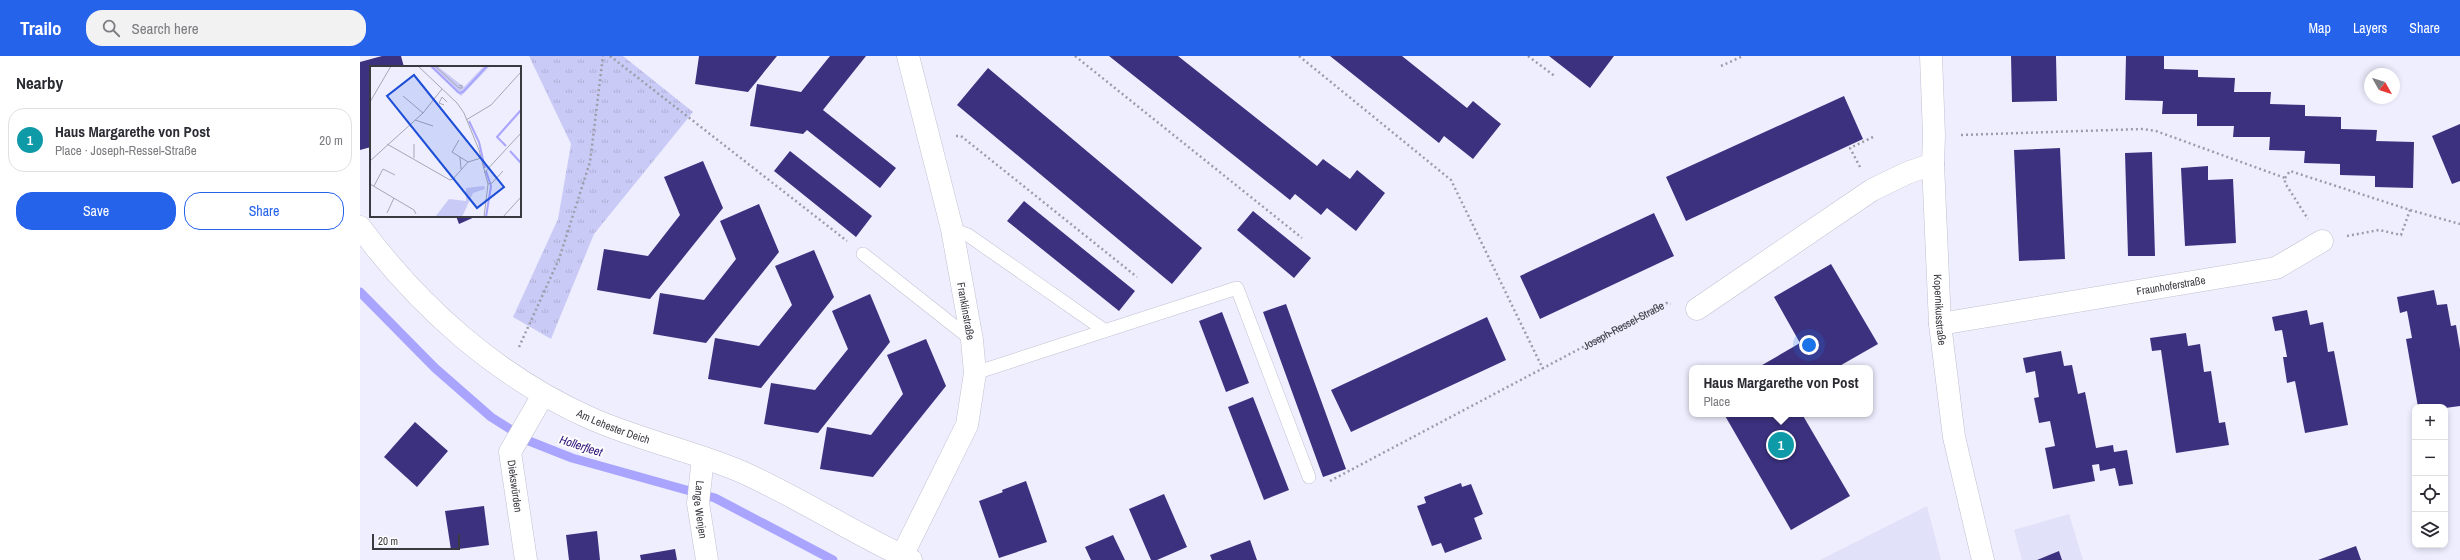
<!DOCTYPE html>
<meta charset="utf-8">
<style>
:root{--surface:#fff;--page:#f2f2f3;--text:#2b2b33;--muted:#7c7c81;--line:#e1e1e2;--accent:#2563eb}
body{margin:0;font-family:"Archivo Narrow",sans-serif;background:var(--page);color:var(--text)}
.controls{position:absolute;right:12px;bottom:12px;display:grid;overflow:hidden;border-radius:8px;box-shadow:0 2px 6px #0003}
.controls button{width:36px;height:36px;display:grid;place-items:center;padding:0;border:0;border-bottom:1px solid var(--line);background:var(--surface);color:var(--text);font:20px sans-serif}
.compass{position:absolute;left:2004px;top:12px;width:36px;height:36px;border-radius:50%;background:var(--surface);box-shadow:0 2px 6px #0003;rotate:129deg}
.scale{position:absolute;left:12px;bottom:10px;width:88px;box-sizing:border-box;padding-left:4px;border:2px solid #393940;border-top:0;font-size:11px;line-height:14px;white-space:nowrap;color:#393940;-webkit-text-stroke:3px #fdfdfd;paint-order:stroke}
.you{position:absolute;left:1449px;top:289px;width:14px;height:14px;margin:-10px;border:3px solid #fff;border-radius:50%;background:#1a73e8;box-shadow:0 0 0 6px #1a73e833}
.badge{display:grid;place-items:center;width:26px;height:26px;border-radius:50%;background:var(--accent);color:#fff;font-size:13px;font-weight:700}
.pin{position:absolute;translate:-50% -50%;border:2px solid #fff;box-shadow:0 1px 4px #0006}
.popup{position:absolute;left:1329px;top:309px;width:184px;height:52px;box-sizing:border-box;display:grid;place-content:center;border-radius:8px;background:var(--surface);filter:drop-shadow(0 1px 3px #0005);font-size:13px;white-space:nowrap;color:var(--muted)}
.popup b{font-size:15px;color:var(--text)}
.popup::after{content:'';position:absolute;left:50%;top:100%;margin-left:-8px;border:8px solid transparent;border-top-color:var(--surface)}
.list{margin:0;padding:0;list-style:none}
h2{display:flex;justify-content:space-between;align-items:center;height:52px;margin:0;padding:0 16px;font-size:17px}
h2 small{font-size:13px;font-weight:400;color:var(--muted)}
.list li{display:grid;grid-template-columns:26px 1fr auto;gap:12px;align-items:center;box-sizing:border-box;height:64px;margin:0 8px 8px;padding:0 8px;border:1px solid var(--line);border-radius:16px}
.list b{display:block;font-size:15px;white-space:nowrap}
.list p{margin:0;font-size:13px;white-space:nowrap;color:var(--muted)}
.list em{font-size:13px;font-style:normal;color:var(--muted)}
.actions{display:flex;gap:8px;padding:12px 16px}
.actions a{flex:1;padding:9px 0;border:1px solid var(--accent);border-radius:16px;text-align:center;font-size:14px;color:var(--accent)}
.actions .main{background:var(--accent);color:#fff}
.icon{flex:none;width:22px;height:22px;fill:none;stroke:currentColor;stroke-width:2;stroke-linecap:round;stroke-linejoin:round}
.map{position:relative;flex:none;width:2100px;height:504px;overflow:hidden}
header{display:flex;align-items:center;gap:24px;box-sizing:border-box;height:56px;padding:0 20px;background:var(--accent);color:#fff}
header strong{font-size:19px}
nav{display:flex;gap:22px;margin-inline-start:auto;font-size:14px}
.search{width:280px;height:36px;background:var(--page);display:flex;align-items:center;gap:10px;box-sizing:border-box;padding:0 14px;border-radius:16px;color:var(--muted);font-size:15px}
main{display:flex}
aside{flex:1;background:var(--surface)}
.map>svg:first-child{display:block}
</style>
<header>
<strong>Trailo</strong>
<div class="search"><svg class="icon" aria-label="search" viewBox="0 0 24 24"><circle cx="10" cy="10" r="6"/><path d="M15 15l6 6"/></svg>Search here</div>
<nav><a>Map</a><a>Layers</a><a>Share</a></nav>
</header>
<main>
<aside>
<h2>Nearby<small></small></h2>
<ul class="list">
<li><span class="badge" style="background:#0f9aa8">1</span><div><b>Haus Margarethe von Post</b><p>Place · Joseph-Ressel-Straße</p></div><em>20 m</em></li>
</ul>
<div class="actions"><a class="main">Save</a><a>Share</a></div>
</aside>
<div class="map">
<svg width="2100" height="504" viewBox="0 0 2100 504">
<defs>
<pattern id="park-tufts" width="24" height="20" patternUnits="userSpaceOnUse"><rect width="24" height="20" fill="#cacaf6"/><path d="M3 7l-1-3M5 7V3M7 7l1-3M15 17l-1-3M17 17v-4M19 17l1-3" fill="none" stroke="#aeaed4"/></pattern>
</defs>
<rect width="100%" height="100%" fill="#eef"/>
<path fill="#e1e1f9" d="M1567,450L1581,504H1460Z
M1709,458L1723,504H1662L1654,474Z"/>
<path fill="url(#park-tufts)" d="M169,0H263L333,56L234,178L191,283L153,261L198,163L211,88Z"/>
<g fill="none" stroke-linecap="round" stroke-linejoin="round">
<path stroke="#a9a5fe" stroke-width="9" d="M0,236L75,312L131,361L169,385L212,402L355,442L473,504"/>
</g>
<path fill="#3c317f" d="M22,0H41L44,11H11V91L0,94V6Z
M339,0H417L388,36L335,28Z
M470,0H506L463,54L536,112L520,132L447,74L443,78L390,70L397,28L441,36Z
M749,0H818L957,110L963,103L990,123L997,114L1025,137L996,175L967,152L961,159L935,138L930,144Z
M970,0H1042L1107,52L1113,45L1141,68L1113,103L1084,80L1079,87Z
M1189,0H1254L1230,32Z
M1651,0H1696L1697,45L1652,46Z
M1766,0H1804V13L1838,14V21L1875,22L1874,36H1911L1910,48L1945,49V60L1981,61V73L2017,74L2016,85L2054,86L2053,132L2015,131V120L1980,119V108L1944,107L1945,95L1909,94L1910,81H1873L1874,70H1837V58H1802L1803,45L1765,44Z
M628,12L842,192L812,228L597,49Z
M1484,40L1503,83L1326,165L1306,121Z
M2100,68V125L2092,128L2072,80Z
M1700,92L1705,203L1659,205L1654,94Z
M430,95L512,160L496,181L414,115Z
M1792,96L1795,200H1768L1765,97Z
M343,105L363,152L290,243L237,234L244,193L288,200L320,159L304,121Z
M1848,110V124L1873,123L1876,187L1825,190L1821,112Z
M664,145L775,235L759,255L647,165Z
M399,148L419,196L346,287L293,278L300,237L344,244L376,203L360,165Z
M893,155L951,202L934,222L877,174Z
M1294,157L1314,200L1180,263L1160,220Z
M96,160H117L99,168Z
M454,194L474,241L401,332L348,323L355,282L399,290L432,249L415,210Z
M1471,208L1518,288L1476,312H1397L1440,287L1414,241Z
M2074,234L2077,249L2087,248L2091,270L2096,269L2100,293V350L2085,352L2058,351L2046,283L2052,282L2047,255L2040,257L2037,241Z
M510,238L530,286L458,377L404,368L411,327L455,334L488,293L472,255Z
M926,248L986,413L963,421L903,256Z
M1947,254L1950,269L1963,266L1968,296L1974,295L1988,369L1945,377L1935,325L1927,327L1923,301H1927L1922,274L1915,275L1912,261Z
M862,256L889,327L866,336L839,265Z
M1127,261L1146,304L991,376L971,334Z
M1826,277L1828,290L1840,288L1844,316L1851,315L1859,367L1865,366L1869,389L1816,397L1801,294L1792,295L1790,282Z
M566,283L586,330L513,421L460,413L467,371L511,379L543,338L527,299Z
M1701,295L1704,310L1712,309L1718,338L1725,336L1736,392L1753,389L1754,396L1767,394L1773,428L1759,430L1755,412L1740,415L1739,408L1732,409L1735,425L1693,433L1685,392L1695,390L1690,365L1679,367L1674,342L1679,341L1675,315L1666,317L1663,302Z
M893,341L929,434L904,444L868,351Z
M1364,358H1442L1490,440L1431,474Z
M55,366L88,395L57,431L24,401Z
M666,425L687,486L639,502L619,445L643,436L656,473L642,434Z
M1101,427L1102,431L1111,428L1123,458L1114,462L1122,483L1085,497L1081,487L1072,490L1057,450L1066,447L1064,441Z
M804,438L827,491L797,504H791L769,453Z
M124,450L129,489L91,494L85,455Z
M237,475L240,504H209L206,479Z
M753,479L765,504H731L725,491Z
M890,484L897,504H852L850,499Z
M1996,490L2001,504H1958Z
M315,493L317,504H281L280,499Z
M1699,495L1702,504H1677Z"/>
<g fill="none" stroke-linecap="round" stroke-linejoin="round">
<g stroke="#c0c0d1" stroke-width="14">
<path id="service" d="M592,173L608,179L744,274
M503,198L612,284
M615,317L877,232L949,421"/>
</g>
<g stroke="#c0c0d1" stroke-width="23">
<g id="minor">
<path id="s2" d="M1571,0L1574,79L1573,108L1580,268L1594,381L1623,504"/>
<path d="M1337,253L1512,134L1547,117L1573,108"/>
<path id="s3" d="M1580,268L1916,212L1962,185"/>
<path id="s4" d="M343,402L338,447L347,504"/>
<path d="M542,500L607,369L615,317L612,284L592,173L548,0"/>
<path d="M166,504L150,396L183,339"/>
</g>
</g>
<g stroke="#c0c0d1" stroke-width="23">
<g id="tertiary">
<path id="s5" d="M0,171C60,252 138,321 230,362C279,384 333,395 382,416C440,442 493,477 551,504"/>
</g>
</g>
<g stroke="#9d9da9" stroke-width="2.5" stroke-dasharray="2 3" stroke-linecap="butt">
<path d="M250,0L487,185"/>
<path d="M715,0L942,182"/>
<path d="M939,0L1091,124L1183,313"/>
<path d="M1168,0L1196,21"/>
<path d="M1361,10L1383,0"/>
<path d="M1601,79L1782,73L1796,75L1925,122V127L1948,163"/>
<path d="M596,80H601L777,221"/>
<path d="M1500,111L1490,92L1513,81"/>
<path d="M1925,122L1930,115L2050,154L2100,168"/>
<path d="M1987,180L2019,174L2041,179L2050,154"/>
<path d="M159,291L199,203L230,106L243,0"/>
<path id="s1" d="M970,425L1306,247L1311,248"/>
</g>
<use href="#service" stroke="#fff" stroke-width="13"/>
<use href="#minor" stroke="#fff" stroke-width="22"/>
<use href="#tertiary" stroke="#fff" stroke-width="22"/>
</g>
<g text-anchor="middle" stroke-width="4" stroke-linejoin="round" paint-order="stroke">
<g font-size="11" fill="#393940" stroke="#fdfdfd">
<text dy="4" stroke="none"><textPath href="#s3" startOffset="234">Fraunhoferstraße</textPath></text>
<text dy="4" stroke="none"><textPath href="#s2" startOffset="254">Kopernikusstraße</textPath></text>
<text transform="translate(606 255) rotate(80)" y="4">Franklinstraße</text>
<text dy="4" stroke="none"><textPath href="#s1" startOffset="332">Joseph-Ressel-Straße</textPath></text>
<text dy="4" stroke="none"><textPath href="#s5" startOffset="327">Am Lehester Deich</textPath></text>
<text transform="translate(155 430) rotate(82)" y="4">Diekswürden</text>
<text dy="4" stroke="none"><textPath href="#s4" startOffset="52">Lange Wenjen</textPath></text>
</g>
<g font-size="12" font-style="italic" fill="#2d0f77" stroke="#fdfdfd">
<text transform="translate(221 390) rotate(18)" y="4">Hollerfleet</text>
</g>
</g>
<g transform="translate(10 10)">
<rect width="151" height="151" fill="#eef"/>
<path d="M60,0H67L94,21L114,0H120L91,30ZM114,120L115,123L103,127L92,151H65L79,133L96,135V122Z" fill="#cacaf6"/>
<path fill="none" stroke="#a9a5fe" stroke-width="2" d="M61,0L89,27M89,27L93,26L117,0M99,55L109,76L115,102M136,80L127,71L151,44M140,85L151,97M116,151L121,120L116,105"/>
<path fill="none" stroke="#a6a6b3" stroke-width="1" d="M48,0L87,37L94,47L109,84L118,118L114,151M65,0L89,22H92V19L89,20M33,30L53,47M0,36L21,0M74,39L69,37L72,31L77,36M45,54L63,60M96,54L121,39L151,6M89,74L82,86L98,96M17,78L80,114L83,113L98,96L111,92M44,78V92M90,91L91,103M0,95L53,47L72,23M114,107L151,67M0,118L44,144L46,148M118,118L122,117L133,105M4,120L13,103L25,109M17,147L24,132M133,151L151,131"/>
<path fill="#1d4ed8" fill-opacity="0.15" stroke="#1d4ed8" stroke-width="2" d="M44,9L134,121L107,142L17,30Z"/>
<rect width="151" height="151" fill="none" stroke="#393940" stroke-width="2"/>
</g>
</svg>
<div class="controls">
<button>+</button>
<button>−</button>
<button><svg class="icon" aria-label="locate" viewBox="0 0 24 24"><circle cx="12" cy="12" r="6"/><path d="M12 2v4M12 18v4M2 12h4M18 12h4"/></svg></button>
<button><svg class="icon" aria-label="layers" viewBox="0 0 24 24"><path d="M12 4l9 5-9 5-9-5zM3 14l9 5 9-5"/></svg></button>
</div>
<svg class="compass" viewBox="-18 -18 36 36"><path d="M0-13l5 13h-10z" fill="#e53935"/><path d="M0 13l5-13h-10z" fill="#7c7c81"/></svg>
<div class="scale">20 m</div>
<div class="you"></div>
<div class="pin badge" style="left:1421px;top:389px;background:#0f9aa8">1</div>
<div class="popup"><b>Haus Margarethe von Post</b>Place</div>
</div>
</main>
